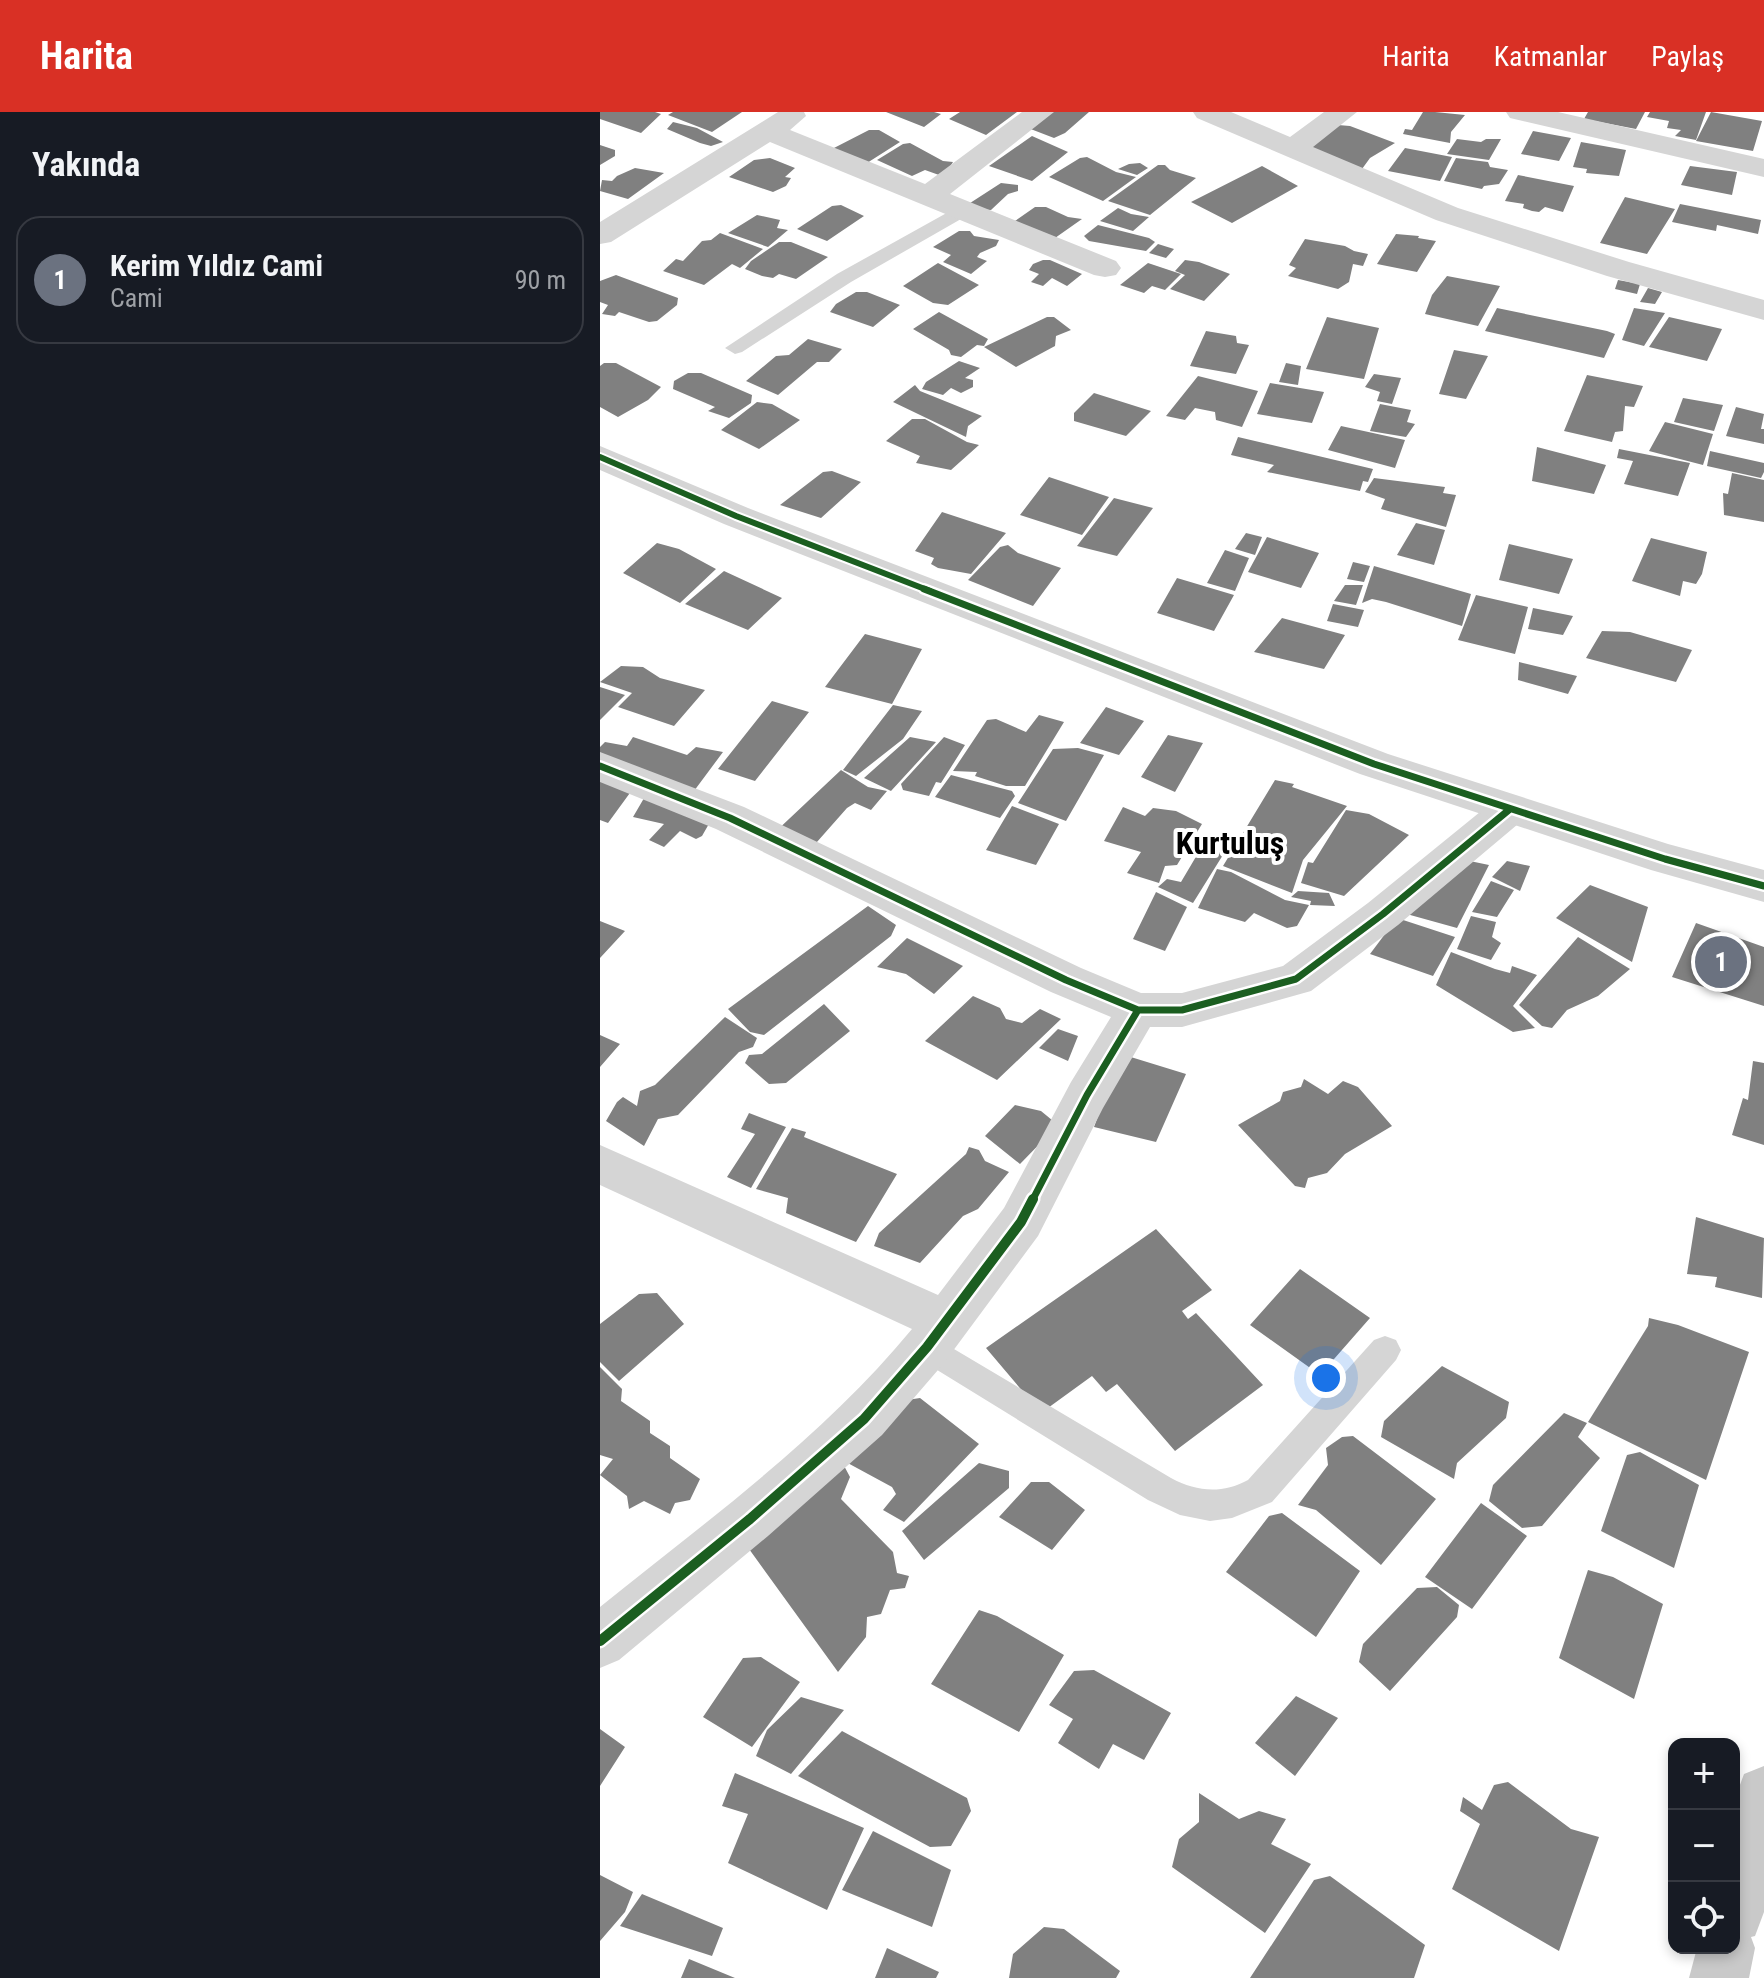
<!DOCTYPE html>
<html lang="tr">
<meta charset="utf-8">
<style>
:root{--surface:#171b24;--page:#20242c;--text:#f1f3f6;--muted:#9ea1a6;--line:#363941;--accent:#d93025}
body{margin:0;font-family:"Roboto Condensed",sans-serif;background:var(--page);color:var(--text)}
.controls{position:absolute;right:24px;bottom:24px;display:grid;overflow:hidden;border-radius:16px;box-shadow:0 4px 12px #0003}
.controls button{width:72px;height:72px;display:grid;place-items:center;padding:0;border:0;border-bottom:2px solid var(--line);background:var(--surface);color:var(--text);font:40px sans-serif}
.you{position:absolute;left:726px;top:1266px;width:28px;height:28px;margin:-20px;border:6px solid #fff;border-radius:50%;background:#1a73e8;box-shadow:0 0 0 12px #1a73e833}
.badge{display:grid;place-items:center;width:52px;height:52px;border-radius:50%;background:var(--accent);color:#fff;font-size:26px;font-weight:700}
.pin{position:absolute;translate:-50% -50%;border:4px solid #fff;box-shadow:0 2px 8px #0006}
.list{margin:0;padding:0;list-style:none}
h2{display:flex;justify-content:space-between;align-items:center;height:104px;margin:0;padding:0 32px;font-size:34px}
h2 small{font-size:26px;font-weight:400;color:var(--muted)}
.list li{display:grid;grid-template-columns:52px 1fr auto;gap:24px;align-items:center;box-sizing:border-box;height:128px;margin:0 16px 16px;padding:0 16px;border:2px solid var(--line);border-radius:24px}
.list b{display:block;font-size:30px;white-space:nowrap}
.list p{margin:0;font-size:26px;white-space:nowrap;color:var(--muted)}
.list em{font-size:26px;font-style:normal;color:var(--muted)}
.icon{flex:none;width:44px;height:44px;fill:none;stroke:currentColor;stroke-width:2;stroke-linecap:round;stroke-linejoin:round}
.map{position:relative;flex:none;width:1164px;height:1866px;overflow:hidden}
header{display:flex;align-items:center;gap:48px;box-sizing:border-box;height:112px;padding:0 40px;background:var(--accent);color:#fff}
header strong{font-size:38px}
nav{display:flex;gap:44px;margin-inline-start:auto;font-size:28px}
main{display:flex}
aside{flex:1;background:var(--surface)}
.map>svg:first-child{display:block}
</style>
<header>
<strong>Harita</strong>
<nav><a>Harita</a><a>Katmanlar</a><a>Paylaş</a></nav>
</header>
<main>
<aside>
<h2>Yakında<small></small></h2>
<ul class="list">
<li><span class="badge" style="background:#6b7280">1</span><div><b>Kerim Yıldız Cami</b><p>Cami</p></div><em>90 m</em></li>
</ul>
</aside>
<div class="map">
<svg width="1164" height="1866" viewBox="0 0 1164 1866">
<rect width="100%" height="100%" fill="#fff"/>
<path fill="#808080" d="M0,0H55L61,2L41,21L0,7Z
M73,0H142L112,20L68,3Z
M286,0H334L341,2L324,15Z
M360,0H417L386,23L349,7Z
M450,0H489L465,21L454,26L428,16Z
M823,0H835L865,3L851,20L850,31L803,22L805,17L812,18Z
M988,0H1045L1036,17L984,7Z
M1050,0H1106L1096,28L1075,24L1081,18L1067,16L1069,9L1047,5Z
M1111,0L1162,9L1153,39L1096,29Z
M73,10L97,16L123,30L111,34L100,31L67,17Z
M738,13L750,14L795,31L770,46L762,57L707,39Z
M269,18H279L300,30L267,51L232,37Z
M933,19L971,26L959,49L921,42Z
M432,24L468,40L432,69L389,54Z
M857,27L881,30L886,27H901L889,48L847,42Z
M981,30L1026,38L1019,64L986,61L987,57L973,55Z
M310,31L343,49L353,50L346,61L339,63L325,58L312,64L277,48L303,32Z
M0,33L15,38V44L0,53Z
M805,36L852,45L840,69L788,59Z
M487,45L516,60L536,65L503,89L449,65L480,46Z
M170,46L195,56L185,65L191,66L186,74L173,80L129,65L154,48Z
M856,46L888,50L890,55L908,58L899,72L884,74L882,77L844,69Z
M540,51L548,56L537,63L518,57L529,52Z
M558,53H565L570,58L596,66L550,103L508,89Z
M662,54L698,74L632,111L591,90Z
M1090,54L1137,60L1132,83L1081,73Z
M35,56L64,61L28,87L0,79L2,68L12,69L17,64Z
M918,63L974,74L963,100L945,95L939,100L932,99L923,96L924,92L905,89Z
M401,71L418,73V79L408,82L391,98L372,97L367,93Z
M1025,85L1075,97L1047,142L1000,131Z
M1080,92L1161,108L1158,122L1117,113L1116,119L1072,110Z
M241,93L264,104L227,129L197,117L232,94Z
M435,95H446L468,105L482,107L455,126L415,109Z
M518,96L531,102L549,105L533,119L500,109Z
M157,103L180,108L177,116L188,118L168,135L128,121Z
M498,113L549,126L555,130L546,139L489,129L484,124Z
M359,119H370L374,124L399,128L396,134L380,141L377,145L387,149L371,162L343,150L351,143L333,135Z
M120,121L163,137L140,156L132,152L104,173L63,159L76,147L83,149L102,129L111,128Z
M796,122L819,124L818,126L836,129L817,160L777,152Z
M705,127L745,134L754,139L768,142L763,154L753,152L749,170L738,177L688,164L696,156L689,153Z
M179,130H191L228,145L196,167L179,162L173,166L162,164L145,157L151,149Z
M558,132L574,137L566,146L549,141Z
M443,148H450L482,162L467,174L452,166L443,174L431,170L439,162L429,158L433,152Z
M585,148L599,150L630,162L604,189L570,177L585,163L575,159Z
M338,151L379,173L348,193L333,191L303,174Z
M548,151L581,162L565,178L552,174L544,181L520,173Z
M16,163L78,186L77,193L57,209L49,210L19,200L15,204L2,202L8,193L0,190V169Z
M847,164L900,174L878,214L825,202L832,183Z
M1018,168L1040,172L1037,182L1015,177Z
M1048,176L1062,180L1055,192L1040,190Z
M256,180H267L300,193L273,215L230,200L236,192Z
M897,196L1007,219L1015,222L1004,246L885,219Z
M1034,196L1065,201L1044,234L1022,228Z
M339,200L388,227L384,234L377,233L361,245L351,243L349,238L313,217Z
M447,205H454L471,218L456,224L455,234L416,255L384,235Z
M727,205L779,216L764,267L706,257Z
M1069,205L1122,217L1107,249L1049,235Z
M606,219L636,224L637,231L649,233L636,262L590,254Z
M208,227L242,237L229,250H217L178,283L146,269L176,244L189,243Z
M854,238L888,244L866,287L839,282Z
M359,249L380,256L365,266L373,268V275L361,281L351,276L343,283L322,277L326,270Z
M4,251H16L61,275L48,288L18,305L0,295V254Z
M686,251L701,254L698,273L679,270Z
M88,261H101L152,283L151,291L129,306L108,299L115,295L73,277L74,269Z
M774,262L801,266L792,292L777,289L780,280L765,275Z
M987,263L1043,274L1034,295L1025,294L1023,319L1015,320L1012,330L964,319Z
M598,264L658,279L642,315L616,308L615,300L595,296L585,308L566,304Z
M670,271L724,280L712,311L657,302Z
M315,273L320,279L382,304L368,314L366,325L293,290Z
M494,281L551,299L526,324L474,309V301Z
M1083,286L1123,293L1114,319L1074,310Z
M157,290L172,292L200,308L159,337L121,318Z
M780,292L811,298L807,310L815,312L806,325L770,319Z
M1136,295L1164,302L1161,317H1164V332L1126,324Z
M312,307H325L367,330L379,333L351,358L316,351L320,344L286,329Z
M1065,310L1113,322L1103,353L1049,339Z
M741,314L805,328L795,356L728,338Z
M638,325L773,357L768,370L763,369L760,379L667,360L674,353L631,343Z
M937,335L1006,353L994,382L932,369Z
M1019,337L1090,351L1078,384L1024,372L1033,349L1017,346Z
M1110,339L1164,351V360L1161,366L1107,354Z
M232,359L261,370L221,406L180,393L223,360Z
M1132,361L1164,368V410L1124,403L1123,381L1128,382Z
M449,365L509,385L482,423L420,403Z
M774,366L845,375L843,381L856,383L846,415L781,397L785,387L765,380Z
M514,386L553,396L517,444L477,434Z
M342,400L406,421L371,462L338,456L331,452L334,446L315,439Z
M816,411L845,418L834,453L797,443Z
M646,421L662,425L655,443L635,437Z
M667,425L719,441L701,476L648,460Z
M1051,426L1107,440L1102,462L1096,472L1083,469L1080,484L1032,469Z
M57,431L79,437L116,457L80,491L23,461Z
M909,432L973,447L959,482L899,468Z
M408,433L418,441L461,456L433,494L368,468L400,435Z
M625,438L649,446L635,479L607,471Z
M753,450L770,454L764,470L747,467Z
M774,454L871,482L862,514L786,490L772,487L762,491Z
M124,459L182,486L148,518L85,492Z
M577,466L634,483L614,519L557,501Z
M745,473H763L756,493L734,489Z
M876,483L928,495L915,542L858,528Z
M733,492L764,498L758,515L727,509Z
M933,496L973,504L963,523L928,517Z
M682,506L745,523L724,557L654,540Z
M1002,519L1030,520L1092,538L1076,570L986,546Z
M265,522L322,537L292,592L225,575Z
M919,550L977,564L968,582L918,568Z
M21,554L43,555L60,566L105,578L74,614L18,595L32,581L0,570Z
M0,575L25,583L0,608Z
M172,589L209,600L155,669L118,657Z
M293,593L322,599L303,627L256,664L243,658Z
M506,595L544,609L519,643L480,631Z
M439,603L464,610L425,674H406L375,664L377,660L353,659L387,608L396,607L426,620Z
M568,623L603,631L575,680L541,665Z
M33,625L87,643L96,635L123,640L94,679L0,648V635L5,630L27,634Z
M310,625L336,630L291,679L264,666Z
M344,625L365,633L341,671L336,670L329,684L303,678L301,672Z
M478,636L504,643L466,709L418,691L453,637Z
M241,658L268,675L287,679L271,698L255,691L247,696L209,739L172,723Z
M0,663L35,674L8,711L0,708Z
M351,663L412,679L415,684L400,706L335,685Z
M675,668L694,672L692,675L747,694L703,748L692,781L623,754Z
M47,681L114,703L102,724L96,727L80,719L64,735L49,728L64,712L33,705Z
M412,694L459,712L436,753L386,738Z
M523,695L545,704L553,696L576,699L602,712L577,753L565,754L559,771L527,761L541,740L504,729Z
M746,698L769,702L809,723L744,784L701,771L708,750L713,751Z
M610,721L631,730L593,791L558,775L567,767L581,770Z
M865,748L889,753L857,816L803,801Z
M907,749L930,754L920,779L892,765Z
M617,757L631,760L685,788L709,793L697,814L687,816L654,801L645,810L598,796Z
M891,769L914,778L897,805L872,800Z
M990,773L1048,795L1032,850L956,806Z
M698,779L729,781L735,794L710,793L711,789L691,785Z
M556,780L587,795L565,839L533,827Z
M268,794L296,813L291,824L164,923L150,920L128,897Z
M871,804L896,810L892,825L901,831L891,848L857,837Z
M797,806L855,825L833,864L770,842Z
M0,809L25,819L0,846Z
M1096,811L1164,835V894L1072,865Z
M978,825L1030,857L998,884L967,898L952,916L942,914L919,893Z
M307,826L363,854L334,882L306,862L277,855Z
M851,840L895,857L910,861L912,854L937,863L913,894L935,916L913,920L836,873Z
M373,884L400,896L406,907L422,911L440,897L461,907L397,968L325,929Z
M224,892L250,919L186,971L169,972L145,951L149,943L162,942Z
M125,905L157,926L153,935L139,940L78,1003L58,1007L44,1034L6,1009L17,990L23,985L37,994L40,979L55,973Z
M458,917L478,924L468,949L439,936Z
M0,923L20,932L0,955Z
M521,942L586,962L556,1030L494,1015Z
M1153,949L1164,951V1033L1132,1023L1143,986L1148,988Z
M704,967L728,982L743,969L758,975L792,1014L745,1042L727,1061L708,1066L705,1076L695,1074L638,1013L680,989L683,980L701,975Z
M415,993L441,999L458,1013L420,1052L385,1024Z
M149,1001L186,1015L151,1076L127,1065L155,1022L141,1017Z
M192,1016L206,1020L204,1025L297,1062L256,1130L186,1101L188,1086L156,1077Z
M369,1035L379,1038L385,1049L409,1060L378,1097L363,1104L320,1151L274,1134L279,1121L366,1042Z
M1096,1105L1164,1126L1162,1186L1115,1175L1117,1165L1087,1162Z
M556,1117L612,1178L582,1199L588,1207L596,1201L663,1273L575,1339L517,1272L506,1280L492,1264L441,1301L386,1236Z
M700,1157L770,1206L720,1263L650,1213Z
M57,1181L84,1212L19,1269L0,1250V1212L39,1182Z
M1049,1206L1078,1213L1149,1240L1106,1368L988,1310L1048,1214Z
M842,1254L909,1290L906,1306L857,1351L854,1367L781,1325L784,1309Z
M0,1255L22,1277L21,1289L50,1309V1321L70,1334V1346L100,1367L90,1388L75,1391L70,1402L44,1389L29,1397L27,1384L0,1363L13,1347L0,1343Z
M320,1286L379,1332L304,1410L283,1398L296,1382L292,1375L244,1349L307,1288Z
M964,1301L987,1311L978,1325L1000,1346L942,1414L922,1416L889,1389L893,1373Z
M753,1324L836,1387L781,1453L716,1398L698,1393L728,1353L726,1336L742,1325Z
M1040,1340L1099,1373L1074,1456L1001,1419L1027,1343Z
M242,1350L250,1365L241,1387L293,1440L297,1461L309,1464L305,1476L290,1478L281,1502L267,1505L266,1525L238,1560L144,1430Z
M379,1351L409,1359V1376L324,1448L302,1419Z
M431,1370H449L485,1398L452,1438L399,1405Z
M881,1391L927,1424L872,1497L825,1465Z
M682,1401L760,1459L716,1525L626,1460L669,1404Z
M988,1458L1013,1465L1063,1492L1034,1587L959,1546Z
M837,1475L859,1493L857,1505L790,1579L759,1550L763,1532L817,1476Z
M379,1498L397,1504L464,1543L419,1620L331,1572Z
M161,1545L200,1570L152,1635L103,1605L143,1546Z
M494,1558L571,1601L544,1648L513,1632L499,1657L458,1631L473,1607L449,1593L474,1559Z
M696,1584L738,1606L695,1664L655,1631Z
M201,1585L244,1598L191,1662L156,1644L167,1618Z
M0,1617L25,1635L0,1674Z
M242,1619L367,1686L371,1699L351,1734L330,1735L198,1664Z
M135,1661L264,1716L227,1798L128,1751L148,1702L122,1694Z
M908,1670L971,1717L999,1725L959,1839L852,1777L880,1712L860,1699L863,1685L882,1698L894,1673Z
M599,1681L639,1707L659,1699L686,1707L671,1732L711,1752L665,1821L572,1755L579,1727L599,1710Z
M273,1719L351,1758L332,1815L242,1778Z
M0,1763L33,1780L25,1800L0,1829Z
M730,1764L825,1833L814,1866H650L714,1768Z
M42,1782L123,1816L112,1844L20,1814Z
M444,1815L464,1817L520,1859L516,1866H409L413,1842Z
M287,1836L339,1860L336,1866H275Z
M89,1847L135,1866H81Z"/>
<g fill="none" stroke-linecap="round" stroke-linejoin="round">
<path fill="#d5d5d5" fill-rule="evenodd" d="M361,93L371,99L368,103L251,170L142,240L135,242L125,236L237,162Z
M327,1221L571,1366C597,1380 622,1382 648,1368L774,1228L785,1224L796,1228L801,1238L796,1248L672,1390L632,1406L610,1409L580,1403L548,1388L316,1245L311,1235L316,1225Z"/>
<path fill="#d5d5d5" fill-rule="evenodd" d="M178,0H204L206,4L190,18L325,72L422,0H454L350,82L516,149L521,156L516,163L505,165L494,163L170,30L11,130L0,132V110Z
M593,0H631L690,25L724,0H757L713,35L858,96L1029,150L1164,188V208L1007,164L836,108L597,6Z
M906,0H958L1164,47V65L910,6Z
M0,640L144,695L481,856L541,881H582L683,854L768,791L896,687L910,682L924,687L930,697L924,707L798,813L711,879L582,915H550L503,996L438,1124L344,1251L282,1323L168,1424L19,1548L0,1556V1495C108,1408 223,1325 312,1217L0,1073V1033L338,1183L404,1096L471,970L511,905L451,880L116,717L0,670Z"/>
<path fill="#d5d5d5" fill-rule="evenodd" d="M0,334L148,396L788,642L1068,732L1164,758V790L1051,758L760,662L124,412L0,358Z"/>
<path fill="#c9c9c9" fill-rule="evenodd" d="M1164,1654V1800L1155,1824L1151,1825L1155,1836L1149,1866H1089L1097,1836H1134V1689L1144,1662Z"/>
<g stroke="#fff" stroke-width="10">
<path id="cycleway-far2" d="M0,345L136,404L330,479"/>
</g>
<g stroke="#fff" stroke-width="12">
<path id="cycleway-far1" d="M324,477L774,652L1065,747L1164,774
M0,654L130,706L466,868L538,898H582L696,867L783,802L910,697
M432,1089L487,983L538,898"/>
</g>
<g stroke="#fff" stroke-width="15">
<path id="cycleway" d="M0,1529L150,1407L264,1307L327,1235L421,1110L433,1087"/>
</g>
<use href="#cycleway-far2" stroke="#1b5e20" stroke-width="6"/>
<use href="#cycleway-far1" stroke="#1b5e20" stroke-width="7"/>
<use href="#cycleway" stroke="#1b5e20" stroke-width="10"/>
</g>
<g text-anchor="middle" stroke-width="8" stroke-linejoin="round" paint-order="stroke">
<g font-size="32" font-weight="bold" fill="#000" stroke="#fff">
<text x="630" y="742">Kurtuluş</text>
</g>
</g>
</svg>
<div class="controls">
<button>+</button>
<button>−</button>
<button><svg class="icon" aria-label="locate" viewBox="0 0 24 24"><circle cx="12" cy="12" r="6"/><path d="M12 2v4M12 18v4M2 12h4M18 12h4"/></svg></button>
</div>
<div class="you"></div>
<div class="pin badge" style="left:1121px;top:850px;background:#6b7280">1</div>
</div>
</main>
